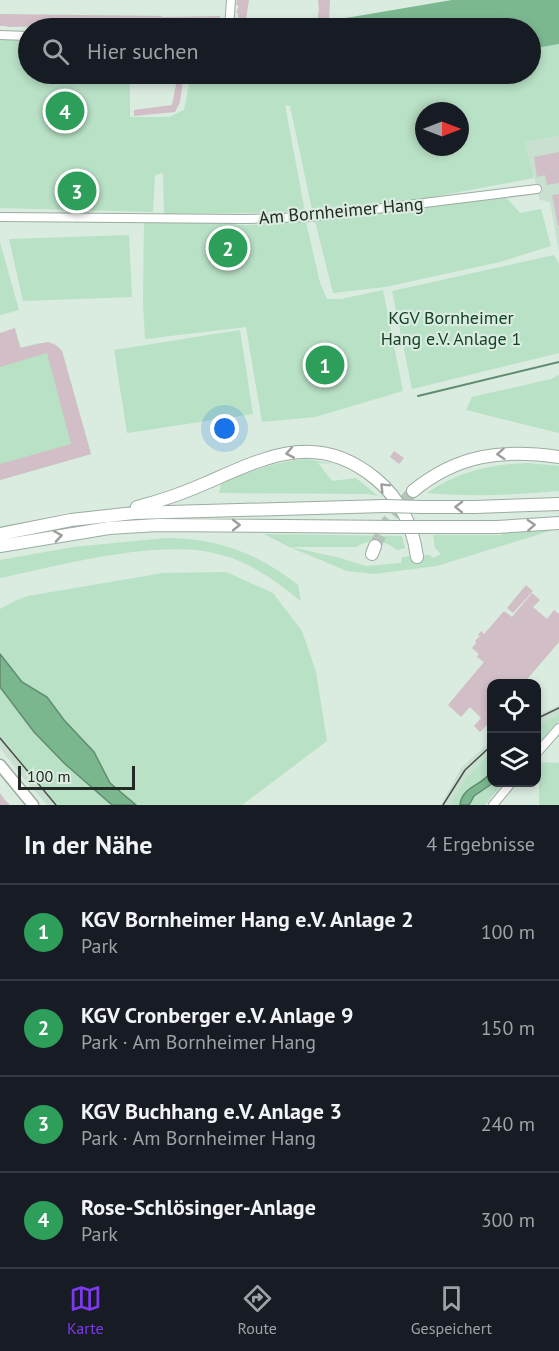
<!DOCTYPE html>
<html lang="de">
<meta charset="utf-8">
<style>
:root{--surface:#171b24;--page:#242831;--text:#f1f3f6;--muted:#9ea1a6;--line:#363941;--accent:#7c3aed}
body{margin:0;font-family:"PT Sans",sans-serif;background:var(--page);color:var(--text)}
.controls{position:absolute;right:18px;bottom:18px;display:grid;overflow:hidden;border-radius:12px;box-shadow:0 3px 9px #0003}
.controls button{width:54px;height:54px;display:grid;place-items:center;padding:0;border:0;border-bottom:2px solid var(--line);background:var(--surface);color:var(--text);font:30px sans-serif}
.compass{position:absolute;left:415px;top:102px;width:54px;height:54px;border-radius:50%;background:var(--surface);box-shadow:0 3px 9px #0003;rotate:90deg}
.scale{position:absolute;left:18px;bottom:15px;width:117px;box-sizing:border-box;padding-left:6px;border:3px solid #232924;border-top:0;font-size:16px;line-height:21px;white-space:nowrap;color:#232924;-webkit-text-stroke:4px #daebdf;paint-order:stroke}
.you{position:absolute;left:225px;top:429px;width:21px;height:21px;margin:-15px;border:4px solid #fff;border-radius:50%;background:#1a73e8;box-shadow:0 0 0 9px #1a73e833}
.badge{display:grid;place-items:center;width:39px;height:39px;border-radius:50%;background:var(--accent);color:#fff;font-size:20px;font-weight:700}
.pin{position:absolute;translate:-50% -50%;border:3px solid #fff;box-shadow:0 2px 6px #0006}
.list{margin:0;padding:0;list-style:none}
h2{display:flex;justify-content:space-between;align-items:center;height:78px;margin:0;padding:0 24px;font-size:26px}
h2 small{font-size:20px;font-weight:400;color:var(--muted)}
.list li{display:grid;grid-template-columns:39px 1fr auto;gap:18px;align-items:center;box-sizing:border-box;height:96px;padding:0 24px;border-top:2px solid var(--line)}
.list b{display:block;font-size:22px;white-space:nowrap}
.list p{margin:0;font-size:20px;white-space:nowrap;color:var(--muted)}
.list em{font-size:20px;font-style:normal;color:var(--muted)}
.icon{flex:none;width:33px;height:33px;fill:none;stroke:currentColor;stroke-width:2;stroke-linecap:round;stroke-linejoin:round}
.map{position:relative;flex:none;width:559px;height:805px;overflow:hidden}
.search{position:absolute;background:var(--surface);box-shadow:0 3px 9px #0003;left:18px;right:18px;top:18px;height:66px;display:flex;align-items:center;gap:15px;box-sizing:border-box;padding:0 21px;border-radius:33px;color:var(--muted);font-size:22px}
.sheet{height:462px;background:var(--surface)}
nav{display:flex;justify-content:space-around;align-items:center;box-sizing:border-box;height:84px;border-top:2px solid var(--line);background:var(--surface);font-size:16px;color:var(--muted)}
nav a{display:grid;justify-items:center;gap:3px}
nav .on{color:var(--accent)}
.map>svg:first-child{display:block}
</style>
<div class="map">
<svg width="559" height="805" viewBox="0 0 559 805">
<rect width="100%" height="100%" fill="#daebdf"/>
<path fill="#c9e0d0" d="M559,136V252L550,202L540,200L525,142Z
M559,705V715L537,726V716Z
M0,734L29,773L58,805H47L20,774L0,748Z
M491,741V752L466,778L450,805H441L461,768Z"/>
<path fill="#b9e1c6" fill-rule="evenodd" d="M0,37H28V74H130V117H169L184,110L191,74H287L285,78L325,74H530L531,49L559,44V136L525,142L534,178L417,200L313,214L290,106L285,105L305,212L164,214L163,173L155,175L153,212L0,208ZM424,111H460V147H424Z
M506,197L520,213L541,209L551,246L500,262L385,287L333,293L315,221Z
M144,221H221C239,228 259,225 277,222C286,221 297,222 306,222L320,283L327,299H341L383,290L403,391L315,417L262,422L246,327L145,339L143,303Z
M129,235L132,297L23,301L9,239Z
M0,242L19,310L0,315Z
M554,255L559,264V353L412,389L392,291Z
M240,330L253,414L127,433L114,350Z
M18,339L21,348C36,344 50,337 62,351L91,454L0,480V344Z
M559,375V433L466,410L472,397L551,379Z
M306,459L335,464L318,463L332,481L356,478L378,496L367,494L219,493L221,484C249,471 275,462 306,459Z
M528,463L559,466V491C515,495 471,497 427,493C457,472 492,464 528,463Z
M559,528L437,566L374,574L347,571L287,546L264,534L402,536L405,548L397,550C385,540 369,538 356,547H291L340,558L366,566L401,563L402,557L430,555L433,558L441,554L435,548L433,535H502L503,532Z
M166,538C217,538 258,553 298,585L301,601C277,582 252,563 222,555C164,537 60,565 0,578V560L73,547Z
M226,572L273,593L302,631L316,672L327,741L242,805H58L29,773L0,734V609L17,600L28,596L163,573Z
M559,715V722L537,746L536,726Z
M491,752L492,782L503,783L485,805H450L466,778Z
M539,762L559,763V805H539Z"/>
<path fill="#7bb890" d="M452,0H559V44L531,49L530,28H339L340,19Z"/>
<path fill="#7ab78f" stroke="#608c6f" stroke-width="1.5" d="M0,654L22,682L47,697L64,720L94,752L110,783L136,805H112L64,763L34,732L0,687Z
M491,772L492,782L493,783L474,796L469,805H460C462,786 482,786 491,772Z"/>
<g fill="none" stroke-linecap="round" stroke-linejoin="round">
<path stroke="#608c6f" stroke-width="2" d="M418,396L559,362"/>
</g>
<path fill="#d1bec6" d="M237,0H249L246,19H262L298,28H240L241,19L238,17V13H236L238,8V5H236Z
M318,0H330L329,21H331L328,27L333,28H316L319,10Z
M0,14L162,16V17L220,16L219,28H84V26H65L7,27V26H0Z
M137,74H160L161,83L136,82Z
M178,74H184L180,102L175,112L134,116V110L172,105Z
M559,152V183L547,185L545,175L537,177L534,157Z
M559,194V226H558L552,195Z
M15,328L20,348L48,342L56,345L62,351L91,454L0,480V464L71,444L47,353L0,367V333Z
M394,451L404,458L399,464L390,457Z
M526,585L533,591L513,613L507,608Z
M532,593L540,600L533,607L547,619L554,610L559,614V642L523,684H492V720L480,732L474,726L481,718L470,707L461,717L448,705L484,662L477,657L479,654L472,648L476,643L475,641L480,636L478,635L481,631L484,634L504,611L512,617Z
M0,793L5,800L10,805H0Z"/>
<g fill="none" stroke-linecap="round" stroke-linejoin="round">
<path stroke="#b5c4ba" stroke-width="12" stroke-dasharray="12 6" stroke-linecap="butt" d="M375,546L387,522L413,491"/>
<g stroke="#9caca1" stroke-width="10">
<path id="minor" d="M229,28L231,0
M0,35L28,36
M0,217L244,219L311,217L537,189
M536,754L559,728
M493,805L512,782"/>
</g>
<g stroke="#9caca1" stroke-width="13">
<path id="major" d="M0,765L33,805"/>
</g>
<g stroke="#9caca1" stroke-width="14">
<path id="highway" d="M413,491C458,454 503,449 559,457
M137,507C160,501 184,493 206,483C266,457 317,430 376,479C400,499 413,526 417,557
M422,507H475L559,504
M431,527H497L559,523
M0,534L71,520L134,513L385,506
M0,546L109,528L158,525L397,527
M372,554L375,546"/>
</g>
<use href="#minor" stroke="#fff" stroke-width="8"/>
<use href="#major" stroke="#fff" stroke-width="10"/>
<use href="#highway" stroke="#fff" stroke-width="12"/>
<path stroke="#485049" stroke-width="1.5" d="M536,719L559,708
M0,738L56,805
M443,805L465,770L492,745"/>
<g stroke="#9caca1" stroke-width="14" stroke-linecap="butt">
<path id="highway-bridge" d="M385,506L422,507
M397,527H431"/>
</g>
<use href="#highway-bridge" stroke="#fff" stroke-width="12"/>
</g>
<defs><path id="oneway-chevron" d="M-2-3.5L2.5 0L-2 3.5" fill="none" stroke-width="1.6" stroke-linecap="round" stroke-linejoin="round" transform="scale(1.5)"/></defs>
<g stroke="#9c9f9c">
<use href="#oneway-chevron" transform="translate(290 453) rotate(170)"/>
<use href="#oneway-chevron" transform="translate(501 454) rotate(176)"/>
<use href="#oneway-chevron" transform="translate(384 487) rotate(-135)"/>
<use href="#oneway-chevron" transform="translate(459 507) rotate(-179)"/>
<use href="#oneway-chevron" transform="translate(236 525)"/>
<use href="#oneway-chevron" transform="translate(531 525) rotate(-3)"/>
<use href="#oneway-chevron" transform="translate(58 536) rotate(-9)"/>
</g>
<g text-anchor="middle" stroke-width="4.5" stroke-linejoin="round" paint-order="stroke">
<g font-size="18" fill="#232924" stroke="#daebdf">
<text transform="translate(341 211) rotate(-5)" y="6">Am Bornheimer Hang</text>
</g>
<g font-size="18" fill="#134227" stroke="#daebdf">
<text x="451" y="324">KGV Bornheimer<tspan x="451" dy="21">Hang e.V. Anlage 1</tspan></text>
</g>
</g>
</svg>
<div class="controls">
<button><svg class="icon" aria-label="locate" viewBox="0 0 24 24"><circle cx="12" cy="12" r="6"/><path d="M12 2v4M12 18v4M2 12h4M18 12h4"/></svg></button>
<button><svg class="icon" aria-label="layers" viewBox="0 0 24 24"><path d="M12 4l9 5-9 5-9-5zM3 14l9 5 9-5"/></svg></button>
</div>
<svg class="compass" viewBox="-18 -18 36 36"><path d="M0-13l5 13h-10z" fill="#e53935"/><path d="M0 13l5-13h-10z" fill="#9ea1a6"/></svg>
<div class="scale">100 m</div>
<div class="you"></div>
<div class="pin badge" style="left:325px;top:365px;background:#2e9e5b">1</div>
<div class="pin badge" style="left:228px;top:248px;background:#2e9e5b">2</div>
<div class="pin badge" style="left:77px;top:191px;background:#2e9e5b">3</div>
<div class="pin badge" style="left:65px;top:111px;background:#2e9e5b">4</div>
<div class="search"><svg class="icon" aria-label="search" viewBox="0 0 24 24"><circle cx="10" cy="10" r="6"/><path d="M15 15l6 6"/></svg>Hier suchen</div>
</div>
<section class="sheet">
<h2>In der Nähe<small>4 Ergebnisse</small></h2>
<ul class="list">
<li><span class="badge" style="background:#2e9e5b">1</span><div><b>KGV Bornheimer Hang e.V. Anlage 2</b><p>Park</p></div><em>100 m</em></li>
<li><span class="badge" style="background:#2e9e5b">2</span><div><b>KGV Cronberger e.V. Anlage 9</b><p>Park · Am Bornheimer Hang</p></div><em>150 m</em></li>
<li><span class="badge" style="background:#2e9e5b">3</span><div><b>KGV Buchhang e.V. Anlage 3</b><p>Park · Am Bornheimer Hang</p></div><em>240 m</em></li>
<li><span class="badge" style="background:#2e9e5b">4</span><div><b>Rose-Schlösinger-Anlage</b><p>Park</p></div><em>300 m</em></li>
</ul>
</section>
<nav>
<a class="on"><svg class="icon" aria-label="map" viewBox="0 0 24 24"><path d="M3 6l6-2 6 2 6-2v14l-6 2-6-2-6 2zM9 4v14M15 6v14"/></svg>Karte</a>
<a><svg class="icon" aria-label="directions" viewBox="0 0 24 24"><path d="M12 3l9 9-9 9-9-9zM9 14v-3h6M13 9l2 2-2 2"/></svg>Route</a>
<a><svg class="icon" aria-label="saved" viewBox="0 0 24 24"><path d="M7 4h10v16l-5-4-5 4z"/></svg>Gespeichert</a>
</nav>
